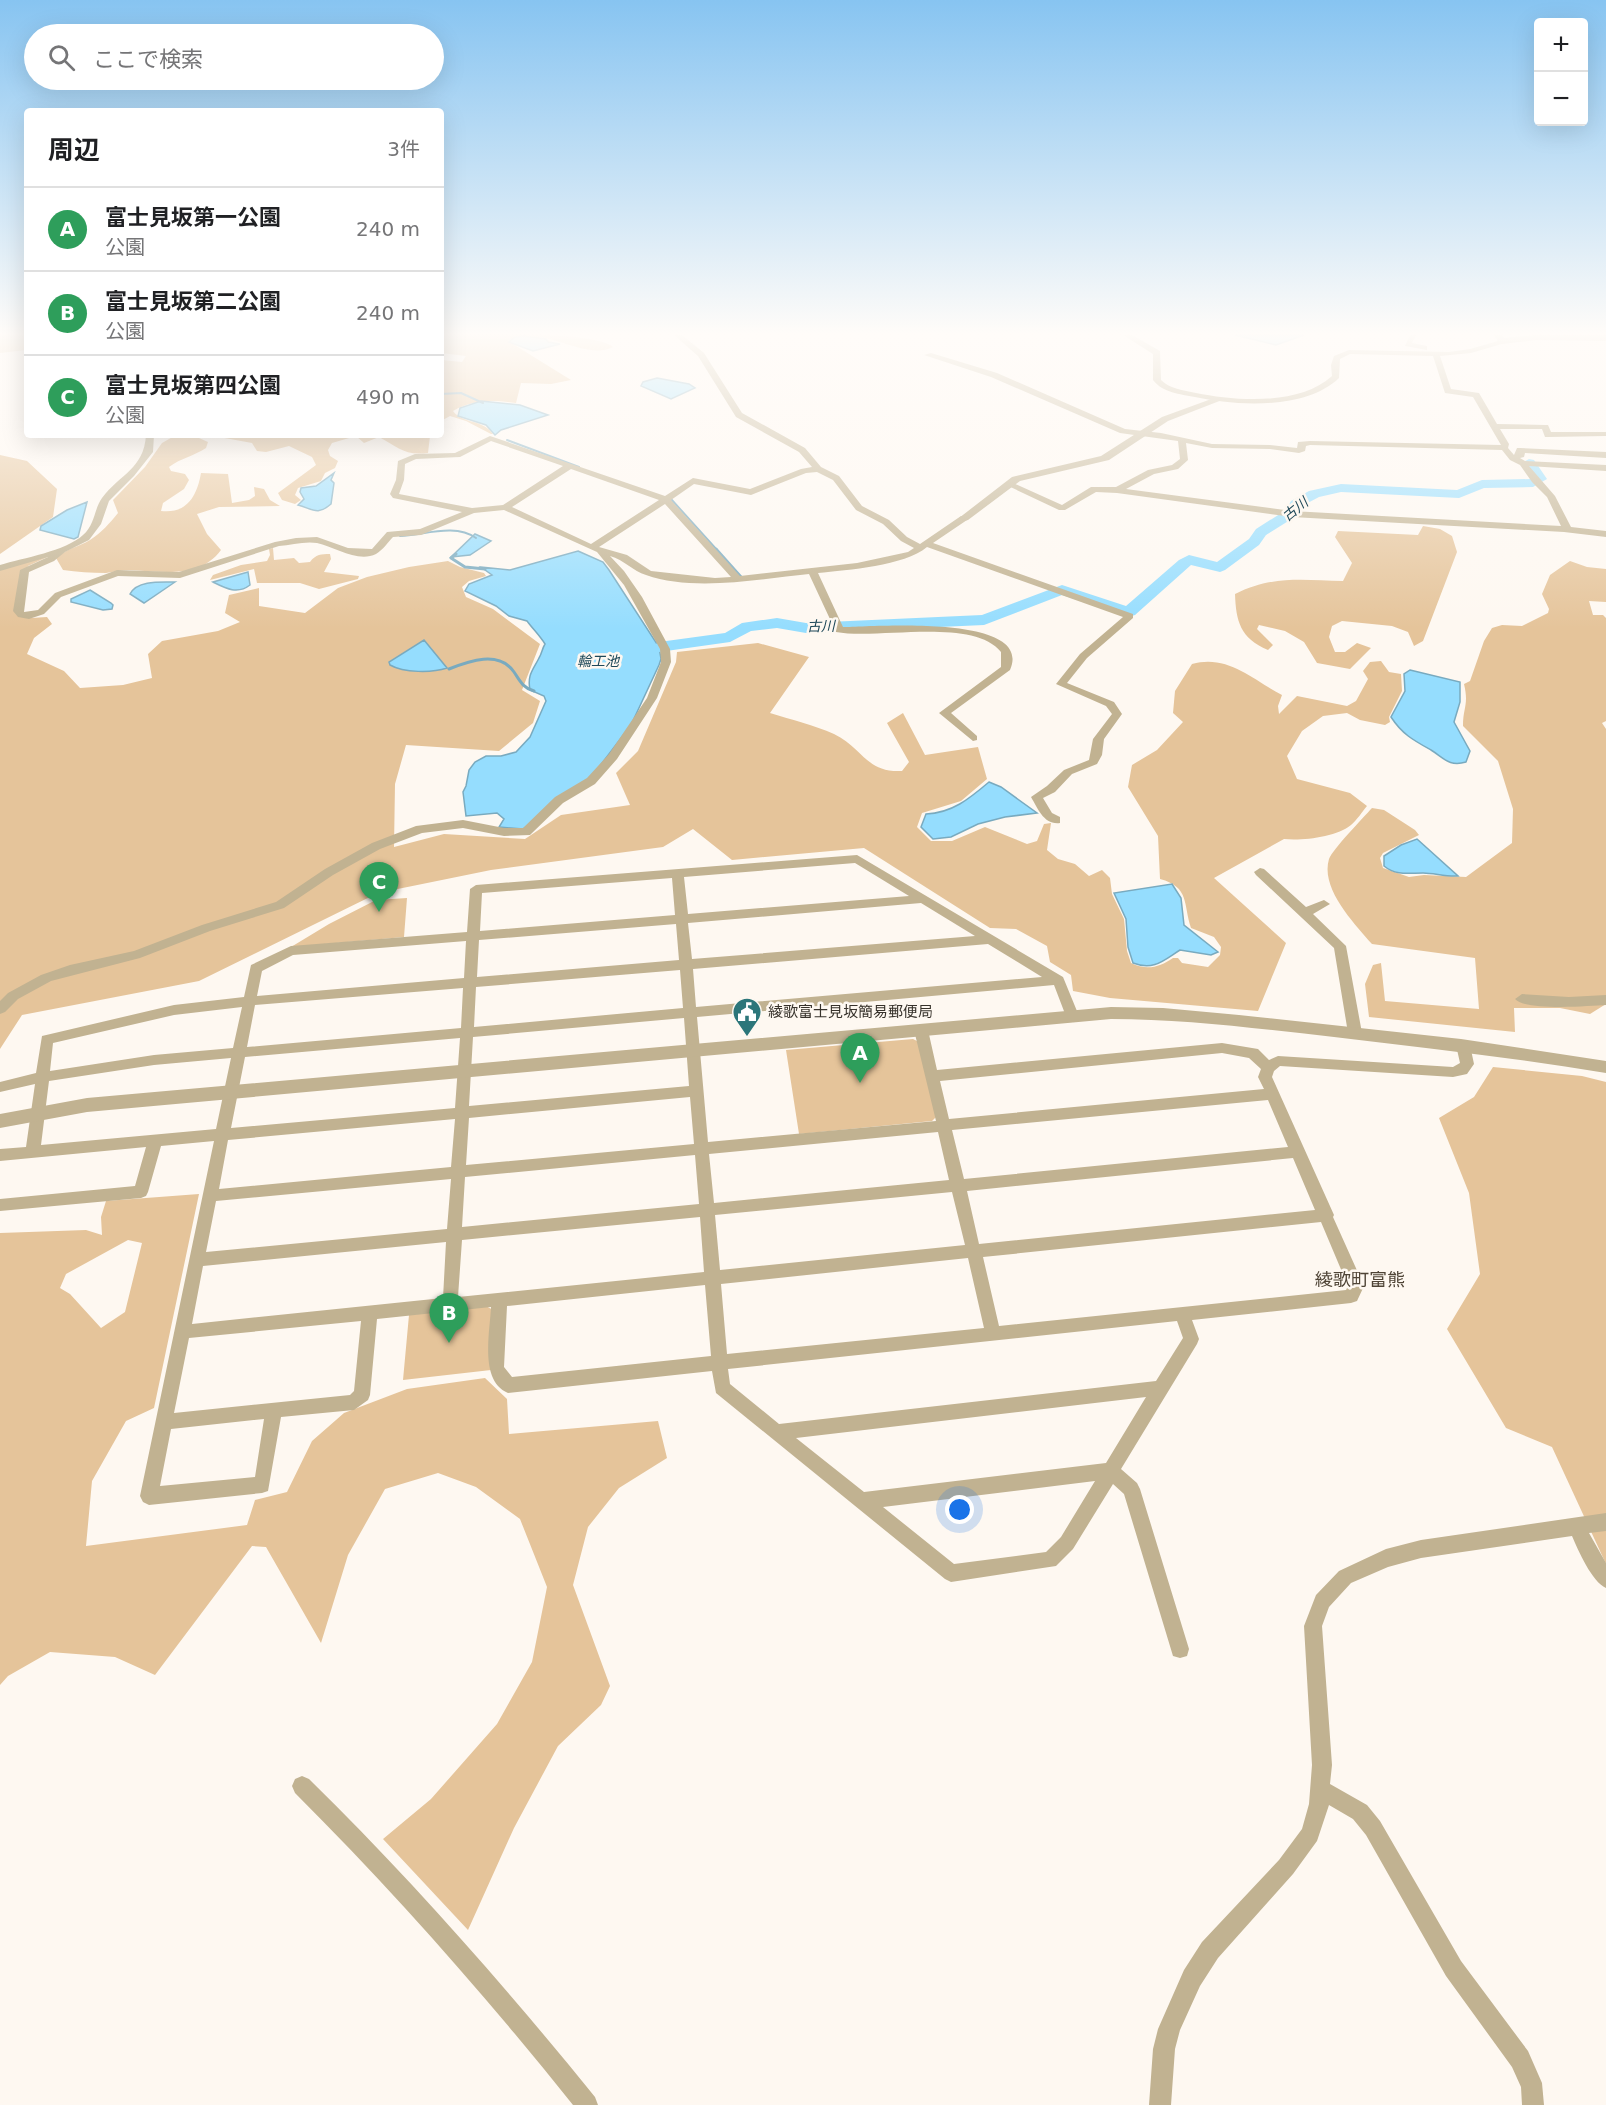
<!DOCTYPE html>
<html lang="ja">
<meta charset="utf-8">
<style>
:root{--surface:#fff;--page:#f6f6f6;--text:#202124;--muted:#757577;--line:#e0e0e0;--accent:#2c767a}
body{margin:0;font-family:"DejaVu Sans","Noto Sans JP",sans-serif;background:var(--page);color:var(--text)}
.controls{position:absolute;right:18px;top:18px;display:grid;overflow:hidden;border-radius:6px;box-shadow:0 6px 24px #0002}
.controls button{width:54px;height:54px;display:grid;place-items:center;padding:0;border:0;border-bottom:2px solid var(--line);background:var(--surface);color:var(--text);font:30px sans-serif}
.you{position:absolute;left:960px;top:1510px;width:21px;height:21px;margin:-15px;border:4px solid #fff;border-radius:50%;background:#1a73e8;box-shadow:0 0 0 9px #1a73e833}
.badge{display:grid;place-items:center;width:39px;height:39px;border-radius:50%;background:var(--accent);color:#fff;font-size:20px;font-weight:700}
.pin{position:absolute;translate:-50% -50px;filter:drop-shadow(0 2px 3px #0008)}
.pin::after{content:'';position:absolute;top:32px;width:21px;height:18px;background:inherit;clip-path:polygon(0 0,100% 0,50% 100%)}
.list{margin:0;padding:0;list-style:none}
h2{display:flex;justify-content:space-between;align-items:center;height:78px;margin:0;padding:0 24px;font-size:26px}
h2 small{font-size:20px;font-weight:400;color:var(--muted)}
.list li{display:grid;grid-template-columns:39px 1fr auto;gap:18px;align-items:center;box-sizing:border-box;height:84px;padding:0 24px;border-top:2px solid var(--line)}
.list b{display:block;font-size:22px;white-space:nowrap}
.list p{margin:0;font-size:20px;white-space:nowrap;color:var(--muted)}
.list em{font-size:20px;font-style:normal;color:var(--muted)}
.icon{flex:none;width:33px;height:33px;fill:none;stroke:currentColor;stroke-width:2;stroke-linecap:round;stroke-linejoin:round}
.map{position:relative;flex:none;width:1606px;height:2105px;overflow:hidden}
.search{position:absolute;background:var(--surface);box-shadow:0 6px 24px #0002;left:24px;top:24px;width:420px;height:66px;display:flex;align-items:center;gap:15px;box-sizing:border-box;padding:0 21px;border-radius:33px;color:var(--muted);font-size:22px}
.panel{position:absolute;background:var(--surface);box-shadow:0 6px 24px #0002;left:24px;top:108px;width:420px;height:330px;border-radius:6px}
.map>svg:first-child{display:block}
</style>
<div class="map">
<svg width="1606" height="2105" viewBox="0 0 1606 2105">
<rect width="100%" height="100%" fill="#fef8f1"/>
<path fill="#e5c49a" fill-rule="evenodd" d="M0,335H27V350L0,353Z
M441,335C472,335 593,330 613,347C584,362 540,322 508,341L571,380L551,384L521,383L516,403C493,400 474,399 453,411C462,424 483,419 493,434H491L466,421L450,416L441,421V360L462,362L466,356L441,353Z
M176,435L199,438L208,442L206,448C194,456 181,458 169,467L171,471L185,474L189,480L184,489L163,503L161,511C187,514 197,496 201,473L228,474L232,503L249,500L255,496L254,487L264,489L270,500L280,506L219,507L197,514L207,534L221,550C199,580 160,571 129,570C121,570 113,572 106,573C91,573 77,572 63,570L56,558C66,549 78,547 90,540C101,533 110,523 118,513L113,500L145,467L162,443Z
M218,435H429L430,436L428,453C404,456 398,447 379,437L364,443L356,436L332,443L328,450L330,456L338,461L335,468L325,473L321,481L298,488L295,495L301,500L295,504L282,500L278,493L316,465L312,457L289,446L266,452L257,451L252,443L219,437Z
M0,455L27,461L57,489L53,517L0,554Z
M1423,526L1440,529L1452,536L1457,552L1423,641L1414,646L1408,632L1392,626L1342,621L1332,626L1329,637L1335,652H1345L1357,643L1371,648L1350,669L1317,663L1304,642L1285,631L1259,625L1257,629L1273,645L1268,650C1240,638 1236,621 1235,594C1273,575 1303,580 1343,581L1352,563L1335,537L1338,531L1418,535Z
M273,548L274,560L294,558L299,563L310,562C316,554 321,554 330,554L331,559L324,572L359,576L358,579L319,589L300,583H257L254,569L210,580L213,575L241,565L267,561L270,555L269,549Z
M54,554L28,566L15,611L31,618L47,617L52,624L34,638L27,654L64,671L80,688L123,685L152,678L148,654L162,641L218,631L240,622L225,613L229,595L259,588V606L305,613L338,588L367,577L409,567L448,561L460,567L484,573L486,576L469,581L462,587L466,597L493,609L540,644L522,690L540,701L533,723L499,751L406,745L395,784L394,847L444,834L525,839L561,815L630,805L616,773L638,751L676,662L677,652L758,643L809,657L770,713C792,720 814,725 834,734C863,748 866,773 902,771L909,762L887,723L903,713L925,755L978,747L987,779L961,801L922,813L917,827L931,841H952L985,827L1027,844L1037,841L1044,824L1051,823L1047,850L1058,859L1075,864L1089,876L1102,870L1110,878L1112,894L1124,919L1127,951L1131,963C1147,971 1160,967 1173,958H1178L1182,963L1208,967L1220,955L1221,947L1214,937L1191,928C1183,904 1190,887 1160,879L1158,836L1128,787L1132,765L1157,750L1183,722L1173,713L1175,691L1192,664C1228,654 1253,680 1282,695L1278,706L1279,714L1297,696L1347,706L1356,701L1368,679L1363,671L1370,662L1381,661L1389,672L1401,674L1402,691L1389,717L1390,722L1385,725L1360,720L1347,713L1323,716L1302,731L1287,756L1297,779L1350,793L1367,806C1362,812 1357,820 1351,825C1337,837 1302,841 1284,839L1214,878L1286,943L1258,1011L1110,998L1073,991L1071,975L1050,962L1047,946L1016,929L990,928L864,848L732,860L693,829L663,847L491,870L378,893L199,981L22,1015L0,1049V570Z
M1570,561L1587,567L1606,569V602L1589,601L1593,615H1603L1606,618V721L1602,723L1606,729V1004L1590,1014L1560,1008H1514L1515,1032L1369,1017L1365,984L1373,965L1381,963L1385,1001L1479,1009L1475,958L1372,944C1355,924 1320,889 1329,859C1333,849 1363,818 1372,808L1384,810L1415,830L1419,835L1383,853L1380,858L1383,868L1409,877L1424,875L1466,877L1512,843L1513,809L1498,761L1463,726C1463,707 1469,705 1464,684L1470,681L1484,641L1492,628L1502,625L1522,626L1548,613L1549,609L1542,594L1550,575Z
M407,898L404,937L291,947L329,924L376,900Z
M913,1039L919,1042L937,1116L932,1121L799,1134L786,1050Z
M1493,1067L1582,1076L1606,1082V1564L1552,1447L1506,1428L1447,1329L1480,1274L1469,1193L1439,1118L1474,1097Z
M199,1194L154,1408L126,1421L92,1481L86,1546L247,1525L255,1500L287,1492L312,1441L344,1413L407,1389L485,1378L507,1399L509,1434L658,1421L667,1458L619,1488L588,1527L573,1585L610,1686L601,1705L558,1746L514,1828L468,1930L383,1839L431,1799L497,1724L532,1662L547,1587L520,1519L476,1487L438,1473L385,1489L348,1555L321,1643L266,1547L252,1546L155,1675L115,1657L50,1652L8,1676L0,1685V1233L86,1230L102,1235L101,1217L106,1201ZM128,1240L142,1243L125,1312L101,1328L70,1294L60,1288L66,1274Z
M486,1306L493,1310L491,1370L403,1380L409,1315Z"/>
<path fill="#95ddfe" stroke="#79aabf" stroke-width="1.5" d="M1235,335H1304L1276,345Z
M524,336L546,339L548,342L560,344L533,351L509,342L515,337Z
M657,378L689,384L695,388L671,399L641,386L643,382Z
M481,401L520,405L548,415L501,430L495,435L486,425L458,416L460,408Z
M334,473L331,480L334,483L331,504C317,516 313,509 298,505L304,499L300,492L301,488L316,486Z
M87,502L78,537L74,539L40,530L41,526L67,510Z
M475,534L491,541L470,555L451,557Z
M578,551L603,562L609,570L659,647L661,659L659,665L631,725L590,779L523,829L499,827L504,819L497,813L466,816L463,792L466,786L469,770L475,762L486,756H501L516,752L530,737L546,701L544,696L530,690C527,675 533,670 539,658C542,653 542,649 545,644C540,636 533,629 527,621L509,616L496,606L465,591L469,584L492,575L481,567L510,570Z
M248,572L250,585C237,595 225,588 213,582Z
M175,582L144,603L130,594C137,580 161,582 175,582Z
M90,590L111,603L113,605L112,609L103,610L71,602V599Z
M424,640L447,668C432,673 404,673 390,665L389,662Z
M1410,670L1460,682V702L1454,722L1470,751L1466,762C1449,767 1444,758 1431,750C1413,740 1402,734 1391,717L1405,691L1404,674Z
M989,782L1001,787L1037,813L1005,817L978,824L951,837L933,839L921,827L926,814C952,813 969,799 989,782Z
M1417,839L1458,876C1446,877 1434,873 1423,873C1409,873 1396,876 1384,866V856L1401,845Z
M1172,884L1181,898L1184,925L1218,952L1211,955L1180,950C1164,960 1154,971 1133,963L1128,947L1126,919L1114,893Z"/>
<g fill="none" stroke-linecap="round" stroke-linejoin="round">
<path stroke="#79aabf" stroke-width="2" d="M441,394L461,393L483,403
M507,440L579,467
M671,499L717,550
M400,536C424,535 455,523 476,538"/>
<path stroke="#79aabf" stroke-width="3" d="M716,549L741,577
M456,554L451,558L465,567L485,569
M449,669C469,661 499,650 514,672C520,681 523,688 534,691"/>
<path fill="#95ddfe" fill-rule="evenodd" d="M1529,459L1534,460L1547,479L1533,487L1484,488L1459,498L1341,492L1319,497L1302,506L1298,515L1266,535L1259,545L1225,570L1220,572L1191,565L1135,615L1129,617L1062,595L984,625L806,633L777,628L751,631L730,642L659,652L651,647L659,642L725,633L742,623L777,618L806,623L982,615L1062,585L1126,606L1179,560L1189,555L1217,562L1249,539L1256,529L1286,510L1291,501L1309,491L1341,484L1457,490L1482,480L1530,479L1532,478L1522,463Z"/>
<path fill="#c1b291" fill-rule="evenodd" d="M674,335H682L704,353L742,413L805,448L821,467L839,476L862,506L889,520L907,537L920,544L961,516H967V520L933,543L1133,614V618L1087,658L1067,683L1114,702L1122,714L1104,739L1102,755L1097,764L1072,774L1055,792L1043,798L1052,813L1060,817V823C1044,825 1038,809 1031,797L1047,786L1064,770L1089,760L1093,739L1112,714L1106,706L1056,684L1080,654L1123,617L927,547C904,566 848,570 818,573L843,627C870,627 1035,613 1010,670L951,713L977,736V740L973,741L939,713L1001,667V652C973,617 877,640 836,632L809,574C760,579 694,592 646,575C633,571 624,560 610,556L624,571L642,597L670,649L671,662L657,698L617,759L595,784L563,803L530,835L504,836L463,828L422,833L380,849L333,875L284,908L210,931L140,958L51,981L18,999L5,1012L0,1014V1001L8,993L41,975L70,965L134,951L202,925L276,902L325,869L372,843L416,826L463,820L504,828H523L555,797L587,778L609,754L647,698L661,662L660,649L624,585L597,552L504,510L474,513L421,535L393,537C388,542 383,550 376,554C358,563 335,547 317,543C305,541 291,545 279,546L180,578L118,576L61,597L44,614L29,619L18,617L13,611L20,570L48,557L0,571V565C23,558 66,551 83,535C95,525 94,509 102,498C120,474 144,469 146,435H154L153,452L134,476L109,501L101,524L89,540L65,552L54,561L29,572L24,612L38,610L55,593L117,570L179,572L275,542L296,538L317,537L348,548L372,549L387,532L420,529L462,512L393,498L390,494L396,480L398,461L415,454L455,453L490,436L665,496L693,478L750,489L801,469L812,467L799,452L736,417L698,356ZM491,441L563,466L503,505L472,508L399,494L404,480L405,464L416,459L460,457ZM571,469L659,500L591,544L512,507ZM817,472L833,480L856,510L883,524L901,541L914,548L908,552L857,563L740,576L671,500L694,484L751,495L806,473ZM665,504L731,577L715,578L651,571L627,555L599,547Z
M1123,335H1132L1160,351L1161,380C1170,389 1183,390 1196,393C1236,401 1299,406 1332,376L1331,365L1334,356L1349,350L1449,352L1470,349L1505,339V343L1471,353L1440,356L1451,389L1479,393L1497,424L1545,425H1548L1551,432H1606V436L1548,437H1545L1542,429H1500L1509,444L1508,448L1514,455L1517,448H1520L1606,452V458L1525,453L1524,457L1520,458L1525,461L1606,465V471L1529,466L1555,496L1571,527L1606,531V537L1564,532L1292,517L1117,493L1096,492L1065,510H1059L1004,484L1011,482L1062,505L1091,487H1116L1148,470L1172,465L1180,459L1178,441L1120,433L991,377L924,355L931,353L997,373L1125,429L1161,433L1212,444L1270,445L1297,448L1298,442L1310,441L1501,445L1473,397L1445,393L1433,356L1350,354L1340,359L1339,378C1306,410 1236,406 1195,397C1180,394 1163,393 1153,380V354ZM1186,443L1212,448L1270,449L1299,453L1305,451L1306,446L1310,445L1502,450L1510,460L1520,465L1532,482L1547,497L1561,526L1292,511L1126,489L1154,474L1178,469L1188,460Z
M1410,335H1416L1412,343L1427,346V350L1405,346Z
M857,855L1063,977L1079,1016L1072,1021L1067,1019L1054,985L697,1017L708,1142L936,1121L914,1030L921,1025L928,1030L937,1070L1222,1043L1258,1049L1269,1060L1278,1056L1453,1067L1460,1063L1456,1045L1458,1041L1463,1040L1470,1045L1474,1064L1467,1074L1453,1077L1280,1066L1274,1071L1272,1077L1334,1215L1333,1217L1364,1286L1357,1301L1351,1303L1192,1320L1199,1339L1197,1344L1121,1469L1137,1483L1140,1489L1189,1649L1187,1656L1180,1658L1173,1656L1124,1494L1113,1484L1073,1549L1056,1566L951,1582L945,1579L716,1393L712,1371L508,1393C479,1381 490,1332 491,1307L377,1319L370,1395L368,1400L354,1410L281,1417L268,1491L262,1493L149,1505L143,1502L140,1496L214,1141L161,1146L148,1192L146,1196L141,1198L0,1211V1199L135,1186L146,1147L0,1161V1149L26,1147L35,1084L0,1092V1082L36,1073L42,1036L174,1005L244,997L251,965L291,946L467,932L470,889L476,885ZM855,863L909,896L688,914L684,877ZM672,878L675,915L480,931L482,893ZM921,903L975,936L692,959L688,923ZM676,924L679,960L477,977L479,940ZM466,941L464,978L257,996L262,971L293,955ZM988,944L1042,977L696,1007L693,969ZM680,970L683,1008L474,1027L476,987ZM463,988L461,1028L247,1047L255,1005ZM242,1007L233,1048L154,1055L50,1071L53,1043L174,1015ZM684,1018L689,1086L469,1106L473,1037ZM460,1038L455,1108L231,1128L245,1057ZM1222,1053L1249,1058L1261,1069L1258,1077L1264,1089L949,1119L940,1081ZM231,1058L216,1129L41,1145L49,1081L154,1065ZM690,1097L694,1144L466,1165L469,1118ZM1268,1100L1288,1147L964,1179L952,1130ZM455,1119L451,1167L219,1189L228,1140ZM938,1132L949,1180L714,1203L709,1154ZM695,1155L699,1204L462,1227L465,1177ZM1293,1158L1315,1210L979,1244L967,1191ZM451,1179L447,1229L206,1252L216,1201ZM952,1192L965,1245L720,1270L715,1215ZM700,1217L704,1272L458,1297L462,1240ZM1321,1222L1348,1286L1346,1290L999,1326L983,1257ZM446,1242L443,1298L192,1324L203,1266ZM968,1258L984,1328L727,1354L721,1284ZM705,1285L711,1356L512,1377L504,1367L507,1306ZM361,1321L354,1391L350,1395L174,1413L189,1338ZM1177,1321L1183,1338L1156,1381L779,1424L730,1384L728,1369ZM1146,1397L1106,1463L864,1492L796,1438ZM264,1419L255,1477L160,1486L171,1429ZM1095,1481L1061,1537L1046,1552L954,1564L883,1507Z
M1260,868L1264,869L1306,907L1324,900L1330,904L1313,914L1346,946L1362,1033L1360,1037H1350L1348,1033L1334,948L1256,875L1254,872Z
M1522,994L1569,997L1606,995V1005C1589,1006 1525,1011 1515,999Z
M1606,1513V1531L1589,1533L1606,1563V1588C1592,1582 1578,1550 1572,1536L1421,1558L1388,1567L1351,1583L1329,1607L1322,1626L1332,1765L1330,1784L1367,1805L1380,1821L1461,1961L1528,2051L1542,2083L1544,2105H1522L1521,2087L1512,2067L1446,1976L1366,1835L1353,1819L1329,1805L1317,1841L1293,1874L1218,1958L1200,1986L1180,2030L1175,2049L1171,2105H1149L1153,2049L1158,2029L1184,1970L1202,1942L1279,1860L1302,1829L1309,1804L1312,1765L1304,1626L1316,1595L1339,1571L1386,1549L1421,1540Z
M302,1776L309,1779C411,1879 505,1986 595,2097L598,2105H573C486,1996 394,1892 295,1793L292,1786L295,1779Z"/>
<path fill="#c1b291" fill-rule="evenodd" d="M1494,335H1502L1504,338L1533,335H1606V341L1536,340L1502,344L1499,343Z
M1214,398L1222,400L1168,421L1109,460L1020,481L968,520L964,521L959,518L1012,477L1101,456L1162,417Z
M1111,1007L1163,1008L1239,1015L1461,1039L1606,1061V1073C1516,1058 1425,1048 1334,1037C1260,1029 1186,1019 1111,1019L87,1112L0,1128V1114L87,1098Z"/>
</g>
<linearGradient id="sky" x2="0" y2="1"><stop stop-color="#87c4f1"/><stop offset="0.53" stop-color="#fffcf9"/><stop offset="1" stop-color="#fffcf9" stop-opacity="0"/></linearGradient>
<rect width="1606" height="629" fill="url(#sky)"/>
<defs>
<g id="civic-pin" transform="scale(1.5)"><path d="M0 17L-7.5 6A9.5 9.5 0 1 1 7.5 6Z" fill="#2c767a" stroke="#fef8f1"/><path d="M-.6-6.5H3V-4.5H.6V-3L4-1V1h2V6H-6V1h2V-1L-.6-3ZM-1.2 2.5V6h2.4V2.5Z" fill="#fff"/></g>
</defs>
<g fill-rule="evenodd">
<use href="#civic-pin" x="747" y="1012"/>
</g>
<g text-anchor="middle" stroke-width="5" stroke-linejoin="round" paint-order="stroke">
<g font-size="14" font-style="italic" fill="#1e4859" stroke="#fef8f1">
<text transform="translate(1295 509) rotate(-39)" y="5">古川</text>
<text transform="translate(821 626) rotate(-1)" y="5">古川</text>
<text x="598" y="666">輪工池</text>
</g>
<g font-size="15" fill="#37322b" stroke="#fef8f1" text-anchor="start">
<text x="768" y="1017">綾歌富士見坂簡易郵便局</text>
</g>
<g font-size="18" fill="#4f4436" stroke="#fef8f1">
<text x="1360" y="1286">綾歌町富熊</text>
</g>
</g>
</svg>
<div class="controls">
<button>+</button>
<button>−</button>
</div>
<div class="you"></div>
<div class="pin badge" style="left:860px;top:1083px;background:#2e9e5b">A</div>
<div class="pin badge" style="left:449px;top:1343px;background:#2e9e5b">B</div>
<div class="pin badge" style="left:379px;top:912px;background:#2e9e5b">C</div>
<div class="search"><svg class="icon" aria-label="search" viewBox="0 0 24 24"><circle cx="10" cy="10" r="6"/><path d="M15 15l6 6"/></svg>ここで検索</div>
<section class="panel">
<h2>周辺<small>3件</small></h2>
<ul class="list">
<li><span class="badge" style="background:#2e9e5b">A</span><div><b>富士見坂第一公園</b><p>公園</p></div><em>240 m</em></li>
<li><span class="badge" style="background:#2e9e5b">B</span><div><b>富士見坂第二公園</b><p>公園</p></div><em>240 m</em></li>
<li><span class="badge" style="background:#2e9e5b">C</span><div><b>富士見坂第四公園</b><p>公園</p></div><em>490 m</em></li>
</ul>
</section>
</div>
